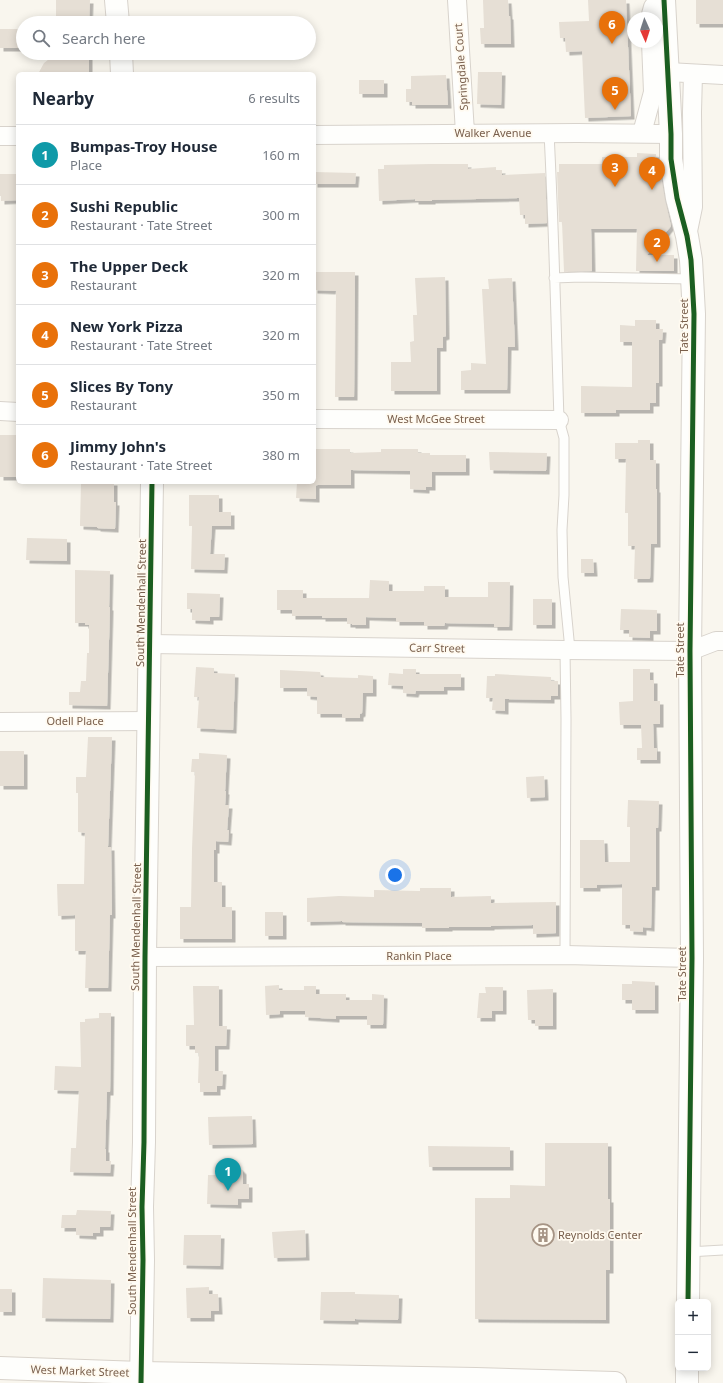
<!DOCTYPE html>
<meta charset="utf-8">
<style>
:root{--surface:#fff;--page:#f6f6f7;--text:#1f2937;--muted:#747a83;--line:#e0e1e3;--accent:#5c595a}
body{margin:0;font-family:"Noto Sans",sans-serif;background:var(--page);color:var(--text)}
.controls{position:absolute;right:12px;bottom:12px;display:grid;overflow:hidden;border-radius:6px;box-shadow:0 2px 10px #0003}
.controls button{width:36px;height:36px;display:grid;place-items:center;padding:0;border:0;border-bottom:1px solid var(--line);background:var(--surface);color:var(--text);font:20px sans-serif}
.compass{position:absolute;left:627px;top:12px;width:36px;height:36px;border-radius:50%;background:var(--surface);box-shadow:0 2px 10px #0003;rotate:177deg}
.you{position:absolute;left:395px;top:875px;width:14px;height:14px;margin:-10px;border:3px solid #fff;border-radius:50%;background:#1a73e8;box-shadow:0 0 0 6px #1a73e833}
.badge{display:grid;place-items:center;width:26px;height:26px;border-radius:50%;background:var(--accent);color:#fff;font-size:13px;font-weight:700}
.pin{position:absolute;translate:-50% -33px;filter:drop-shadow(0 1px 2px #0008)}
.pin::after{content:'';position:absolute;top:21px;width:14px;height:12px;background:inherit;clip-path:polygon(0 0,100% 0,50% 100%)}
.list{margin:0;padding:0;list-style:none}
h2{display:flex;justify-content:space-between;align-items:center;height:52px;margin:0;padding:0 16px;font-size:17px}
h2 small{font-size:13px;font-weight:400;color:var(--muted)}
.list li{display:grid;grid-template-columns:26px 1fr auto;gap:12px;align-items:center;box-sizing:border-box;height:60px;padding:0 16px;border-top:1px solid var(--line)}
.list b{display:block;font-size:15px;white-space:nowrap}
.list p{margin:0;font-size:13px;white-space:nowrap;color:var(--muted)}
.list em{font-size:13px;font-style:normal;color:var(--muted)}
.icon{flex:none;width:22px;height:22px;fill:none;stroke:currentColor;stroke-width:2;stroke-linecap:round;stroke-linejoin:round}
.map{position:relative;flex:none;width:723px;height:1383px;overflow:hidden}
.search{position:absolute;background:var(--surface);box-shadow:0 2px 10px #0003;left:16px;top:16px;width:300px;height:44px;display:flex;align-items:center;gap:10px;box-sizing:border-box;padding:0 14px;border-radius:22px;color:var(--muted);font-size:15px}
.panel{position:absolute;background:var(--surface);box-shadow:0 2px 10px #0003;left:16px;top:72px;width:300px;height:412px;border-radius:6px}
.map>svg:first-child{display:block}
</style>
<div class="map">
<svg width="723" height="1383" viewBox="0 0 723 1383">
<defs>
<filter id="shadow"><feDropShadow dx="3.5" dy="3.5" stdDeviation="0" flood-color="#0004"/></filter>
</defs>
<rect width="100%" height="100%" fill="#f9f6ee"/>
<path fill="#e6dfd5" filter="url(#shadow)" d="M56,0H90L89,23H56Z
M483,0H508L509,16H510L511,44H481L480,28H484Z
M588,0H626L631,116L585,118L582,51L566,52L565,38H560L559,22L589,21Z
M696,0H723V24H696Z
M0,29H23V48H0Z
M63,53H89V74H38L44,63L53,56Z
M478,72H502L501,105L477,104Z
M446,75L448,105H412V102H406V89H411V76Z
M359,80H384V94H359Z
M637,153L656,154L655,170H660L665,200L671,226L647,255H674V271H636L637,229H591L592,271L564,272L562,222H559L557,172H559V164H602V157H637Z
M431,164H468V169L496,167V170H502V175L545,173L547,223L525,224V215H520L519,198L432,200V201H415V199L379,201L378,169H384V165Z
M314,172L356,173L355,184H314Z
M0,174H18V200L1,201V196H0Z
M314,272H355L354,397H335L336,291L314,290Z
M445,277L446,336L443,337V348H437V391H391V362H411L410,342L414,341L413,315H417L415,278Z
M512,278L515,347H508L507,390H461V371L471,370V363L486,364L482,289H489L488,279Z
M635,320H656V329H663L662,340H659V383H656V403H650V410H616V413H581V386L632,387V342H620V325L635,326Z
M0,435H18V477H0Z
M638,440H650V460H656V489H657V544H651L650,578L649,579H634L635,546H628V513H625L626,459H615V443H638Z
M314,449H350V453L381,452V449H418V453H430V455H466V472H432V487H426V490L410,489V471L351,470V485H316V499L296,498L297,482H314Z
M489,452L547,453L546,471L490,470Z
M81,482H114V502H116L115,529L97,528V527L80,526Z
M189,495H219V512H231V526H212L210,554H225L224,570L191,569L192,526H189Z
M27,538L67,539V561L26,560Z
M581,559H593L594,573H581Z
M75,570L110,571L109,607H110L107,706L69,705V692H80L81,681H86L87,653H89V625H85V623H75Z
M370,580L389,581V591H424V586H445V597H488V582H510L509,627H494V624L445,623L444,626H424V622H396V618L366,617V625H352V624H347V618H322V616H292V610H277V590H303V598H369Z
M187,593L220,594L219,617H210V621L192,620V609H187Z
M533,599H552V625H533Z
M621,609L657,610V631H650V638L629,637V630H620Z
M196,667L214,668V673L235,674L233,730L197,728L199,697H194Z
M403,669H416V674H461V687H444V691H416L415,694L403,693V686L388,685L389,673L403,674Z
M633,669H650V680H654V701H660V724H653L654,748H657V760H637V748H642L641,725H620L619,702L633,701Z
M280,670L320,672L321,677L358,678V675L373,676V693H363L362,713L360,714V718H342V714H317V697L307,696V688H280Z
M495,674L551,677V681H558V696H551V700L505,699V711L492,710L493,698H486L487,676H495Z
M88,737H112L108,847H111L112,915H110L108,988H85L86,951H75V915L58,916L57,884H84L85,833L78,832V793H76V777H86Z
M0,751H24V786H0Z
M199,753L227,755L225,791H226L225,805H229L227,830H229L228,842L216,841V850H214V882H222V907H232V939H180V907H191L192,849L195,772H191L192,759H199Z
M544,776L545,797L527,798L526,777Z
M628,800L659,801L658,828H656V887H652L651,928L643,927V932L630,931V925H622V884L597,885V888H580V840H604L605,862H630V827H627Z
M420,888H451V897L491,896V903L556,902V933L533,934V925L491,926V927H449V928H422V923L342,922V921L307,922V898L339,896L374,897V890L420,891Z
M265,912H283V936H265Z
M632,981L655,982V1010H632V1000H622V984H632Z
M279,985V990H304V986H316V994H346V1000H372V994L384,995L383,1025H367V1016H336V1019L305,1017V1011H280V1014L266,1015L265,986Z
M193,986H219V1026H227L226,1046H215V1071H223L222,1086H217V1092H200V1083H198L199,1053H195V1046H186V1025H194Z
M485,987H503V1011H492V1018H477L479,993H486Z
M553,989V1026H535V1020H528L527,990Z
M99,1013H111L110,1092H107L105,1149H106V1161H111L110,1173L70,1172L71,1148H76L79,1091L54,1090L55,1066L81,1067L80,1022H85V1019L99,1018Z
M252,1116L253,1144L209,1145L208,1117Z
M545,1143H608V1199H610V1270H606V1320L475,1319V1198H510V1185L545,1186Z
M428,1146L510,1147V1167H429Z
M233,1167H239L243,1171V1184H249V1199H238V1205L207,1204L208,1175H221Z
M77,1210L111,1211L110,1227H100V1233H93V1236L76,1235V1228H61L62,1215H76Z
M305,1230L306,1257L274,1258L272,1232Z
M184,1235H221L220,1266L183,1265Z
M43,1278L111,1280L110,1319L42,1318Z
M209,1287V1294H218L219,1311H211V1318H187L186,1288Z
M0,1289H12V1312H0Z
M321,1292H355V1294L399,1295L398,1320L355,1319V1321L320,1320Z"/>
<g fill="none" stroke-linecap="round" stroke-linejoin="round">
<g stroke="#d8d3cc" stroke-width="11">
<path id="service" d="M549,133C554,229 556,324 559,420L564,438V495L562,530L563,577L570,650
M554,278L581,277L692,279
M565,650L566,719L565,955
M688,1252L723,1250"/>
</g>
<g stroke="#d8d3cc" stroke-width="20">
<path id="minor" d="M457,0L465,133
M650,18L653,7L658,0
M668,72L723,75
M642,133L653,92L651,42
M314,135L577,133L671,134
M0,136H18
M687,236L693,207L692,112L693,74
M0,411L18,412
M314,419L559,420
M150,644L565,650L690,651L716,641H723
M0,722L149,721
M145,957L565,955L692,958"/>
</g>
<g stroke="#d8d3cc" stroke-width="24">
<path id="tertiary" d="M116,0L118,23
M664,0L671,134V159L677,198L687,236L691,260L694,314L690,651L692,958L688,1302
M121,53L122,74
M141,1383L143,1260L142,1207L144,1142L145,957L152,482
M687,1383V1368"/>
</g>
<g stroke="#d8d2ca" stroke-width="24">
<path id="secondary" d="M0,1368L141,1373L476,1379L615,1383"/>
</g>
<use href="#service" stroke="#fefefc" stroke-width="9"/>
<use href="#minor" stroke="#fefefc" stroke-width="18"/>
<use href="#tertiary" stroke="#fefefc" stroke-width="22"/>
<use href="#secondary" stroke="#fefefc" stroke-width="22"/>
<g stroke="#fffaf0" stroke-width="8">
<path id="cycleway" d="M664,0L671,134V159L677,198L687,236L691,260L694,314L690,651L692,958L688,1302
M141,1383L143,1260L142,1207L144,1142L145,957L152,482"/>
</g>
<use href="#cycleway" stroke="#1b5e20" stroke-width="5"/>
</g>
<defs>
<g id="building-ring" transform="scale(1.15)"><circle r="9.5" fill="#fffaf0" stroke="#a69485" stroke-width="1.5"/><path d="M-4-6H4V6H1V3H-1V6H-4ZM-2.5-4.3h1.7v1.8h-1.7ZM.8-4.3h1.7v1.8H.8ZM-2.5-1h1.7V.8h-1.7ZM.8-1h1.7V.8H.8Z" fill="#a69485"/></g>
</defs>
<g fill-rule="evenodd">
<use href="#building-ring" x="543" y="1235"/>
</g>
<g text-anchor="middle" stroke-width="3.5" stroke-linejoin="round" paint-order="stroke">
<g font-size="11" fill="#795f4c" stroke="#fffaf0">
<text transform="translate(461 67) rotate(-94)" y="4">Springdale Court</text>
<text x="493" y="137">Walker Avenue</text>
<text transform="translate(684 326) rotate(-90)" y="4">Tate Street</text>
<text x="436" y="423">West McGee Street</text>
<text transform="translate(141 603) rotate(-89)" y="4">South Mendenhall Street</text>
<text transform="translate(437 648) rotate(1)" y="4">Carr Street</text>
<text transform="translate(680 650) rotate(-90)" y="4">Tate Street</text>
<text x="75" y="725">Odell Place</text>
<text transform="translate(136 927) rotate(-89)" y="4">South Mendenhall Street</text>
<text x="419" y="960">Rankin Place</text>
<text transform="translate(682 974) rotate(-90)" y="4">Tate Street</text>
<text transform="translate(132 1251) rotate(-90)" y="4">South Mendenhall Street</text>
<text transform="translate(80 1371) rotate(2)" y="4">West Market Street</text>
</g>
<g font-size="11" fill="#795f4c" stroke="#fffaf0" text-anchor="start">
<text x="558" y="1239">Reynolds Center</text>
</g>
</g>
</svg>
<div class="controls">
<button>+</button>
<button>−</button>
</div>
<svg class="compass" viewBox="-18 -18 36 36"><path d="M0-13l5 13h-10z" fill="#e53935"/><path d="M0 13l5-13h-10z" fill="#747a83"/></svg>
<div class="you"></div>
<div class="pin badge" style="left:228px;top:1191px;background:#0f9aa8">1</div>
<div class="pin badge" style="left:657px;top:262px;background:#e8710a">2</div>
<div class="pin badge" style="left:615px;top:187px;background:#e8710a">3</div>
<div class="pin badge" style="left:652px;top:190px;background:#e8710a">4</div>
<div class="pin badge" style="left:615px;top:110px;background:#e8710a">5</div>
<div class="pin badge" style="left:612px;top:44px;background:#e8710a">6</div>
<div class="search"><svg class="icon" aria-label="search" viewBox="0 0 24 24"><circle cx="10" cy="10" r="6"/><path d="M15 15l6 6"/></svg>Search here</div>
<section class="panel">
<h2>Nearby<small>6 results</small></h2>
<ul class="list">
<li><span class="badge" style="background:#0f9aa8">1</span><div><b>Bumpas-Troy House</b><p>Place</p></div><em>160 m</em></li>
<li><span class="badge" style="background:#e8710a">2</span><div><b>Sushi Republic</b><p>Restaurant · Tate Street</p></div><em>300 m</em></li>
<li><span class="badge" style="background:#e8710a">3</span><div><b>The Upper Deck</b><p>Restaurant</p></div><em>320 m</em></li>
<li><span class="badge" style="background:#e8710a">4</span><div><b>New York Pizza</b><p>Restaurant · Tate Street</p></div><em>320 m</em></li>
<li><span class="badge" style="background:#e8710a">5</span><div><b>Slices By Tony</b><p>Restaurant</p></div><em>350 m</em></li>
<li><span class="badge" style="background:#e8710a">6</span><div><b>Jimmy John's</b><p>Restaurant · Tate Street</p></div><em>380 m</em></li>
</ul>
</section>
</div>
